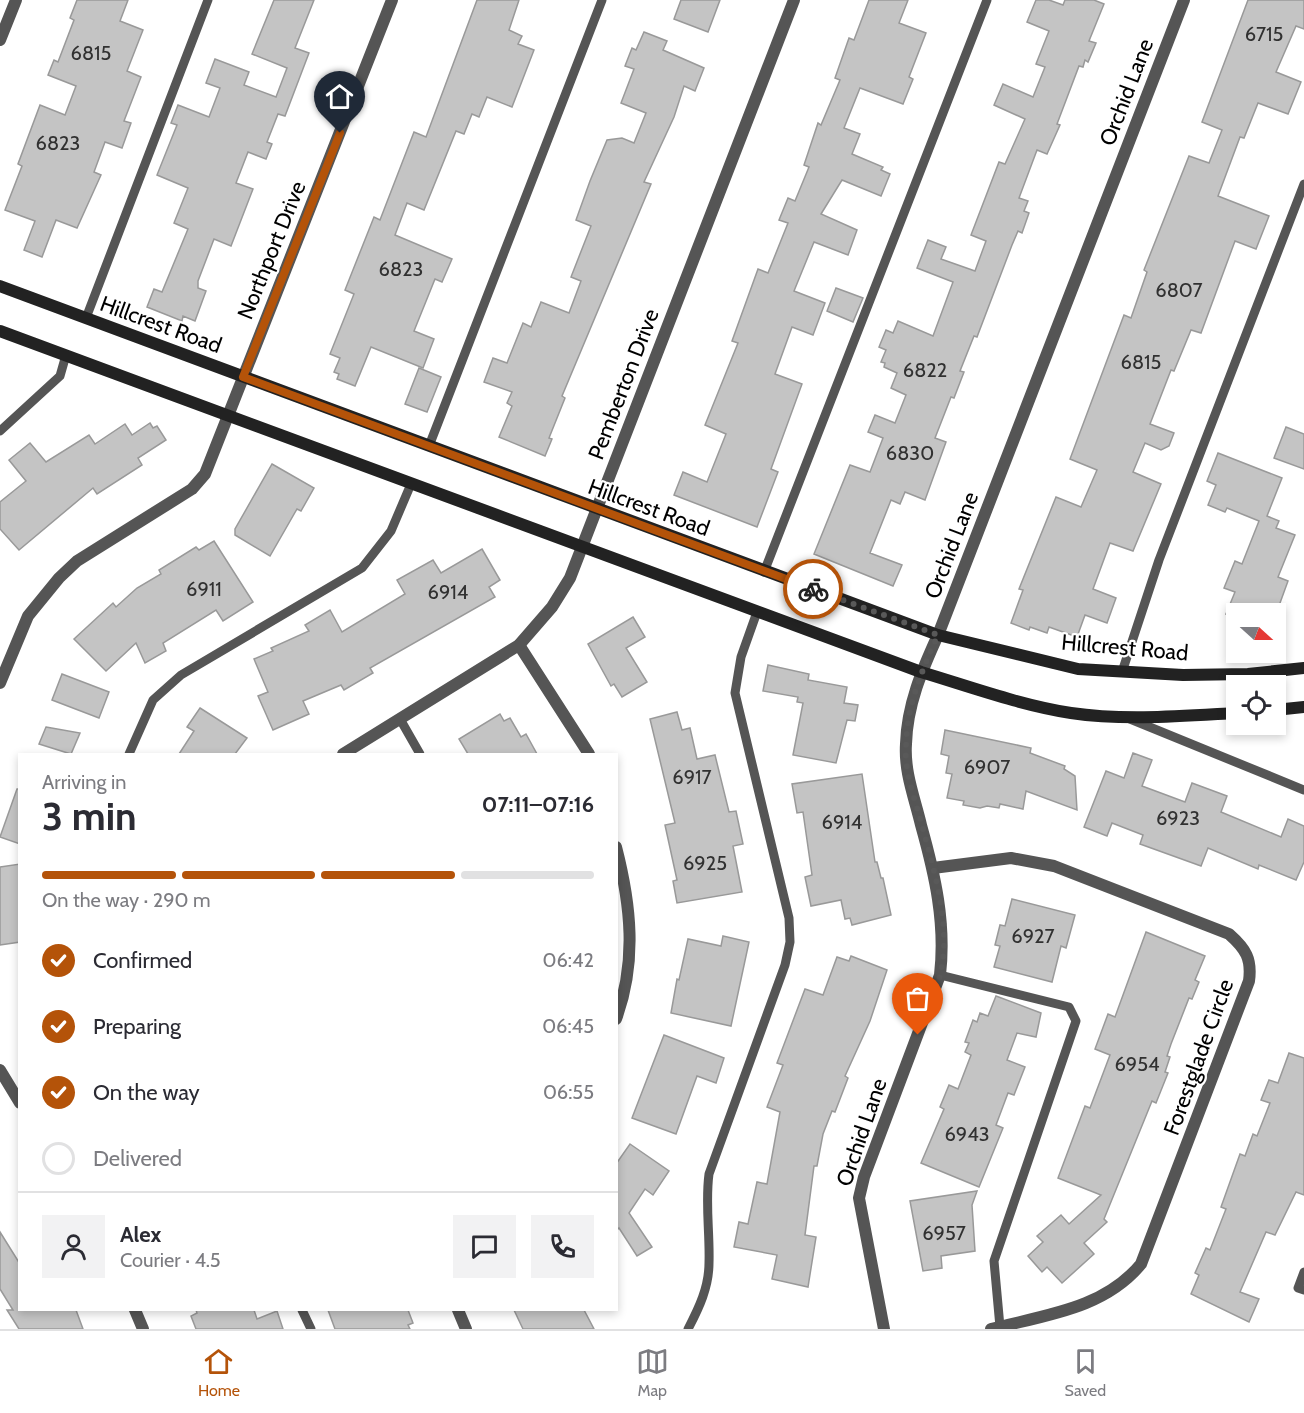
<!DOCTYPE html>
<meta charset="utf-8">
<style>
:root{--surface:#fff;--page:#f2f2f3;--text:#2b2b33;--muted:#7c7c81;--line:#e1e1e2;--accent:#b45309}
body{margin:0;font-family:Cabin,sans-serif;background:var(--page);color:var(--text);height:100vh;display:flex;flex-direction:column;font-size:22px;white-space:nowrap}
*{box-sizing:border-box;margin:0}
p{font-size:20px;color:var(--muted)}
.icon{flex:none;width:33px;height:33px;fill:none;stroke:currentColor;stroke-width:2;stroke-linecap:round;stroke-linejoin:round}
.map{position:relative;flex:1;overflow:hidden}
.sheet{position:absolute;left:18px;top:753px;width:600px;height:558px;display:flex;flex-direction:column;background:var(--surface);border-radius:0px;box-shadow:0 3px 9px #0003}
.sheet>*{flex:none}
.needle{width:39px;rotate:111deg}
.buttons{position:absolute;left:1226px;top:603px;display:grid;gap:12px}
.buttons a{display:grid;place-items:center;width:60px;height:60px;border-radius:0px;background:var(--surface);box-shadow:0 3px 9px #0003;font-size:30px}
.pin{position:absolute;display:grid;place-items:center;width:51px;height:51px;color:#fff;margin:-62px -26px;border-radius:50% 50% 50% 0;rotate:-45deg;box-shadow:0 0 6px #0007}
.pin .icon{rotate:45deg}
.courier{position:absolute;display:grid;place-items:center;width:60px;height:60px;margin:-30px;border:4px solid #b45309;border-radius:50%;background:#fff;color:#222;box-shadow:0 2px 8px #0007}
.headline em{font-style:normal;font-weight:700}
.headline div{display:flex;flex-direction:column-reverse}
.headline{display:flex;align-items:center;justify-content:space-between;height:102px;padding:0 24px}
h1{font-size:39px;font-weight:700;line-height:45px}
.bar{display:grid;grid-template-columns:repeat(4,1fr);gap:9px 6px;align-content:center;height:72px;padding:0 24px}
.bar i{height:8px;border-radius:4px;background:var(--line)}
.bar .active{background:var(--accent)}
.bar p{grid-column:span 4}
.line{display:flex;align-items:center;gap:15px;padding:0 24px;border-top:2px solid var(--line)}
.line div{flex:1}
.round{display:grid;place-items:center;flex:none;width:63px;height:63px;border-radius:0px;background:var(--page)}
ol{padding:0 24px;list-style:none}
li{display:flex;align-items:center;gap:18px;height:66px}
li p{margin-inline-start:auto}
li .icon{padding:6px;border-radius:50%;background:var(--accent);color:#fff;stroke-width:4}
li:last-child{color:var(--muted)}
li i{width:33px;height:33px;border:3px solid var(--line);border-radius:50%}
.dock{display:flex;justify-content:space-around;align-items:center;height:84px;border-top:2px solid var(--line);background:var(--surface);font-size:16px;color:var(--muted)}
.dock a{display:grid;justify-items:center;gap:3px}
.dock .active{color:var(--accent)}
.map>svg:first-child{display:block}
</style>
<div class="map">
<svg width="1304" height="1329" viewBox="0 0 1304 1329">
<rect width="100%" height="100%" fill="#fff"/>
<g fill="#c4c4c4" stroke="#999" stroke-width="1.5">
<path d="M 77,0 L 128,0 L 120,21 L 143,30 L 127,71 L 141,77 L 124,121 L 131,123 L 122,148 L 105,142 L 94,172 L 101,175 L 77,228 L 56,220 L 42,257 L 24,250 L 35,221 L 5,210 L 22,166 L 18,164 L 40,105 L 65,115 L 76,86 L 48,75 L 54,60 L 58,62 L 74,20 L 70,18 Z"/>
<path d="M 274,0 L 314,0 L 295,48 L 309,53 L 285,116 L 278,114 L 267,142 L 272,144 L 266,159 L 248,152 L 236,183 L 253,189 L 231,246 L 214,239 L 198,281 L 198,288 L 206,291 L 195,321 L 183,316 L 182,321 L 147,307 L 154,289 L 162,292 L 188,229 L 174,223 L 188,188 L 157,175 L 177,125 L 171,123 L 178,105 L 209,117 L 220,88 L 206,83 L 215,59 L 249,72 L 244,85 L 276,97 L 287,68 L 252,54 Z"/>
<path d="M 477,0 L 519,0 L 509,30 L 522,36 L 518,44 L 534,50 L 512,107 L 487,97 L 479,117 L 472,114 L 464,134 L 456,131 L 424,210 L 407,203 L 395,235 L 452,259 L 442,282 L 435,279 L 414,331 L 434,339 L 423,368 L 371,347 L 355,386 L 337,379 L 339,374 L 334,372 L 340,358 L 330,354 L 354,294 L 345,290 L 374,217 L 380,220 L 414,132 L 426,137 Z"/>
<path d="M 681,0 L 720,0 L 708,32 L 674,19 Z"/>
<path d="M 869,0 L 908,0 L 899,23 L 926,33 L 909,77 L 913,79 L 903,104 L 860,88 L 844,128 L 860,134 L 852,154 L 883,167 L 881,170 L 890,174 L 881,196 L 842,180 L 821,214 L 857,230 L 848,255 L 814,242 L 794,291 L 825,303 L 813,335 L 792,327 L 775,374 L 802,384 L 771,469 L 778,472 L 757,527 L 674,495 L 683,472 L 707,482 L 726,434 L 705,425 L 738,343 L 732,341 L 758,269 L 768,273 L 788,223 L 779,220 L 788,198 L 795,201 L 809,167 L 804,165 L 818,123 L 821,125 L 840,80 L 835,78 L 849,38 L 854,40 Z"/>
<path d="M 1036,0 L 1049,0 L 1063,5 L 1065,0 L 1094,0 L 1104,4 L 1089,41 L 1096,43 L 1088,62 L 1085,60 L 1083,67 L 1079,66 L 1057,124 L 1060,125 L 1047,154 L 1037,150 L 1019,198 L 1028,201 L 1024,211 L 1029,213 L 1022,233 L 1018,231 L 1012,245 L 977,337 L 974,336 L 960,371 L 964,372 L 954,398 L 951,397 L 935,438 L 946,442 L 925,500 L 905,492 L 900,504 L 891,500 L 870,553 L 902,565 L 893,586 L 814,554 L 850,465 L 870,472 L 883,438 L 868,432 L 875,415 L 895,423 L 906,395 L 891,388 L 897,373 L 884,367 L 885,363 L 881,362 L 886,350 L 879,347 L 886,330 L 893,333 L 898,321 L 933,336 L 953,282 L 917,268 L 928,240 L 946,247 L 941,259 L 975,271 L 986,241 L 971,235 L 999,162 L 1005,164 L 1025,119 L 994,105 L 1003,84 L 1033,97 L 1045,67 L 1036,64 L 1049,31 L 1027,22 Z"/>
<path d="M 1248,0 L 1304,0 L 1304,29 L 1296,26 L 1276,72 L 1301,82 L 1288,114 L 1258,103 L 1244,138 L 1240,137 L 1218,196 L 1269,216 L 1256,249 L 1235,241 L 1201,333 L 1191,330 L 1174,371 L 1171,370 L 1150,424 L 1174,433 L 1169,446 L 1161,450 L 1145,443 L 1133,472 L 1161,484 L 1133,551 L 1110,543 L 1093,589 L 1116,598 L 1107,623 L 1085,615 L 1077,637 L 1049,627 L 1047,633 L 1030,627 L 1029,630 L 1011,623 L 1023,590 L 1019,589 L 1056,497 L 1081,507 L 1097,470 L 1070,459 L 1124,315 L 1131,318 L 1147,272 L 1144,270 L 1189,156 L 1209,163 L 1222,130 L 1202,122 Z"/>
<path d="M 644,32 L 667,41 L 663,50 L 704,68 L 695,91 L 684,86 L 674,117 L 644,182 L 651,184 L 562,396 L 565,398 L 549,438 L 552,439 L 545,456 L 499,437 L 512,406 L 507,403 L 512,392 L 484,382 L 493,358 L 507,363 L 523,323 L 531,327 L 541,302 L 569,313 L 581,281 L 571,277 L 591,226 L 576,220 L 590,181 L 607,140 L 622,138 L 634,143 L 646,113 L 621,103 L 634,69 L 625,66 L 632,48 L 636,50 Z"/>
<path d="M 836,288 L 863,298 L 853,322 L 827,311 Z"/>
<path d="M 419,368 L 441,377 L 427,412 L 405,404 Z"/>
<path d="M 150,423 L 153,428 L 157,426 L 166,440 L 138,458 L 142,465 L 97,494 L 93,488 L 19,550 L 0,529 L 0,502 L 26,481 L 9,460 L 30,443 L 46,462 L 89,435 L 95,444 L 125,424 L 132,435 Z"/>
<path d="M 1286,427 L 1304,434 L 1304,469 L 1274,458 Z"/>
<path d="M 1218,453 L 1282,478 L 1267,516 L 1279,521 L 1276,528 L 1295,535 L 1278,577 L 1288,581 L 1276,614 L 1226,614 L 1235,592 L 1224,588 L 1235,561 L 1242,564 L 1259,521 L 1227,508 L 1225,512 L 1208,505 L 1216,485 L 1207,481 Z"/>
<path d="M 272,464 L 314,488 L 301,511 L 297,509 L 270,556 L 235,535 L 235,529 Z"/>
<path d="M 214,541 L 253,602 L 223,621 L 216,610 L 163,643 L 166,651 L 145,663 L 136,643 L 106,671 L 74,639 L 113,603 L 116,607 L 137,588 L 161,574 L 159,570 L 196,547 L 199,550 Z"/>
<path d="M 482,549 L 500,580 L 489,587 L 495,597 L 370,668 L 373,673 L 344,690 L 341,685 L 303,701 L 309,714 L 273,730 L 258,696 L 268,692 L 254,659 L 273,651 L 271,648 L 309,631 L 305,625 L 330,610 L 342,632 L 405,594 L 397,580 L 433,560 L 441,573 Z"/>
<path d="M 633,617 L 645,637 L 626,648 L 647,682 L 622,697 L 614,684 L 611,686 L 588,644 Z"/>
<path d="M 768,665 L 809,674 L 808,680 L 847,687 L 844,703 L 858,705 L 855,721 L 847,720 L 836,763 L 793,755 L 803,703 L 797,702 L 798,697 L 763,691 Z"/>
<path d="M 62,674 L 109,692 L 99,718 L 52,700 Z"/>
<path d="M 200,708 L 247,738 L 235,754 L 179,754 L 194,731 L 187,727 Z"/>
<path d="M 677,712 L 682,730 L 690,728 L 697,759 L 715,755 L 729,812 L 736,811 L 743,844 L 733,846 L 742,892 L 677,903 L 673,881 L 677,880 L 665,825 L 675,823 L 650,719 Z"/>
<path d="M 500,714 L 504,721 L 510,718 L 521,737 L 526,734 L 537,754 L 468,754 L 459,739 Z"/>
<path d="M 46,727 L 80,733 L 71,754 L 39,744 Z"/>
<path d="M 945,730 L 1031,748 L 1030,753 L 1065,766 L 1064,769 L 1075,776 L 1077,810 L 1026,791 L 1023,809 L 1000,804 L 999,808 L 987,806 L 980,808 L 963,805 L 964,801 L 947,798 L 952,774 L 946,773 L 949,756 L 941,754 Z"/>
<path d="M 1133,753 L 1152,760 L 1142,786 L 1185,802 L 1192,783 L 1227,796 L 1221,812 L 1281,837 L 1288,819 L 1304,826 L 1304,862 L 1296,880 L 1259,865 L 1258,869 L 1208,848 L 1201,866 L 1140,844 L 1143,835 L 1112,823 L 1107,836 L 1084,827 L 1106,771 L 1124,778 Z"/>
<path d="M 862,774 L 875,862 L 877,862 L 881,878 L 883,878 L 891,915 L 852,925 L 850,918 L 845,919 L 841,900 L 811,906 L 805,877 L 812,875 L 803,812 L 797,813 L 792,784 Z"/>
<path d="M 17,789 L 20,789 L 20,844 L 0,837 Z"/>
<path d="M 20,864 L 20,942 L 0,945 L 0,867 Z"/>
<path d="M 1012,899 L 1075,915 L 1066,948 L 1061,946 L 1052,982 L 994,967 L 1000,946 L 995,945 L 1000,925 L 1005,926 Z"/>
<path d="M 1146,932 L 1205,956 L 1195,980 L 1199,982 L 1192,999 L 1189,998 L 1171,1044 L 1167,1056 L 1170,1057 L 1165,1072 L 1168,1073 L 1156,1103 L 1152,1101 L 1104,1219 L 1107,1222 L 1084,1243 L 1094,1254 L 1062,1283 L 1047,1267 L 1042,1272 L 1028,1256 L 1043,1242 L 1037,1236 L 1061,1215 L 1069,1224 L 1101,1195 L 1058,1178 L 1085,1106 L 1090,1108 L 1110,1055 L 1095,1049 L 1108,1014 L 1115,1017 Z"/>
<path d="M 723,936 L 749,942 L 731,1026 L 671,1013 L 677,979 L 679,980 L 688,939 L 721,946 Z"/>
<path d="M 851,956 L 887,970 L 870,1021 L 845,1076 L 848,1078 L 835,1112 L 832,1111 L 823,1134 L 817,1166 L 814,1166 L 805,1235 L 816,1237 L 808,1287 L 772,1279 L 777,1255 L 734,1247 L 739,1222 L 748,1224 L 757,1182 L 767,1184 L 780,1112 L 767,1107 L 783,1065 L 777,1063 L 805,989 L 823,995 L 837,957 L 849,961 Z"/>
<path d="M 996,996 L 1041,1013 L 1036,1037 L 1017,1033 L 1007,1060 L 1025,1067 L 1014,1095 L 1008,1093 L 996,1125 L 1003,1128 L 979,1187 L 921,1163 L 944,1109 L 940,1107 L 949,1085 L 958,1089 L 971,1055 L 965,1052 L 969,1043 L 965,1042 L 973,1020 L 977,1022 L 980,1013 L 988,1016 Z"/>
<path d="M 664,1035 L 724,1058 L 716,1083 L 697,1076 L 676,1134 L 632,1118 Z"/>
<path d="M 1289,1053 L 1304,1058 L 1304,1195 L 1296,1192 L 1275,1235 L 1266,1232 L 1240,1292 L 1259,1299 L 1249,1322 L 1191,1294 L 1199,1275 L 1195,1273 L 1206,1248 L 1210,1250 L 1226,1209 L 1221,1207 L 1240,1154 L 1245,1156 L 1253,1134 L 1257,1136 L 1270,1103 L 1261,1100 L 1269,1080 L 1278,1083 Z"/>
<path d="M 630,1144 L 669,1171 L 653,1195 L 645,1189 L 629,1213 L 652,1247 L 637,1256 L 619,1228 L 616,1231 L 616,1164 Z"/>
<path d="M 977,1191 L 972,1205 L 975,1251 L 941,1256 L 942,1268 L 923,1271 L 910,1201 Z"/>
<path d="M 0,1232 L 20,1264 L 20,1310 L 76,1310 L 83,1329 L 19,1329 L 7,1310 L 13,1310 L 0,1289 Z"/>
<path d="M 196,1310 L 254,1310 L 257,1319 L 277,1311 L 283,1329 L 196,1329 L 191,1316 L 197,1313 Z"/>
<path d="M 328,1310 L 408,1310 L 413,1323 L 408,1325 L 410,1329 L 335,1329 Z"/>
<path d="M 514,1310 L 584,1310 L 594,1329 L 523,1329 Z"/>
</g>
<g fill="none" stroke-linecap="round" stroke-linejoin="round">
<g stroke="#555" stroke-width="9">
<path d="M 86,318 L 208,0"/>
<path d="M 0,431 L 60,376 L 66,355"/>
<path d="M 429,446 L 602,0"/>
<path d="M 764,572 L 987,0"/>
<path d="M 1122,672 L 1159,560 L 1304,184"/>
<path d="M 400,719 L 420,754"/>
<path d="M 1130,719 L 1304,790"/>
<path d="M 129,754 L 153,700 L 181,675 L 362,568 L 391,531 L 411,484"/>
<path d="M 940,975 L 1069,1007 L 1076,1021 L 994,1261 L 1000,1327"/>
<path d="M 1304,1272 L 1298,1288 L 1304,1290"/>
<path d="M 302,1310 L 311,1329"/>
<path d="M 688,1329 C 699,1308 709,1287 709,1263 C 710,1233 705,1203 709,1174 L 785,965 L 790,942 L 789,918 L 735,693 L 741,657 L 757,612"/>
</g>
<g stroke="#555" stroke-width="12">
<path d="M 0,40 L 16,0"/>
<path d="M 519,645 L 589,754"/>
<path d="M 0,683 L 28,616 L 59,578 L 77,561 L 192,489 L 205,474 L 392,0"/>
<path d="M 343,754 L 519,645 L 552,607 L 570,578 L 794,0"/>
<path d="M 616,847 C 631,905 637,962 616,1019"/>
<path d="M 933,868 L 1011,858 L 1054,866 L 1229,934 C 1246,949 1252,959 1249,981 L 1141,1264 C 1104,1309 1045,1315 991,1329"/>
<path d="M 0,1070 L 20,1103"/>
<path d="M 135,1310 L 143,1329"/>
<path d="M 458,1310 L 466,1329"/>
<path d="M 884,1329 L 859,1198 L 864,1177 L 940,975 C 946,923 935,875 921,825 C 915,799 904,772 906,744 C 907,705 922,670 938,635 L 1184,0"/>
</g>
<g stroke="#222" stroke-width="12">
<path d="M 0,286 L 938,635 L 1078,669 L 1183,675 L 1248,674 L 1304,668"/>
<path d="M 0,331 L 921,672 C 971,687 1020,705 1071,713 C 1124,721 1183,716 1236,713"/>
<path d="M 1275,710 L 1304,707"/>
</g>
</g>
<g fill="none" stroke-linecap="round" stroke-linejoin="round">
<path stroke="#595959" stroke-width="6" stroke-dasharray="0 10.8" d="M 813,589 L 938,635 C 922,670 907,705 906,745 C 904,772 915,799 922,825 C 934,871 952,927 940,975 C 936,995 925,1015 918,1035"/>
<path stroke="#b45309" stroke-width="8" d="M 340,133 L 243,377 L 813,589"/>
</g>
<g text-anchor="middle" stroke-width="4.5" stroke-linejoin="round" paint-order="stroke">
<g font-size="20" fill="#313131">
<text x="1264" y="41">6715</text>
<text x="91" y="60">6815</text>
<text x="58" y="150">6823</text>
<text x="401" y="276">6823</text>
<text x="1179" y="297">6807</text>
<text x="1141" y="369">6815</text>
<text x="925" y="377">6822</text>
<text x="910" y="460">6830</text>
<text x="204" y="596">6911</text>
<text x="448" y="599">6914</text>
<text x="987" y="774">6907</text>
<text x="692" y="784">6917</text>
<text x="1178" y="825">6923</text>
<text x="842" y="829">6914</text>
<text x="705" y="870">6925</text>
<text x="1033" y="943">6927</text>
<text x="1137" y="1071">6954</text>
<text x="967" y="1141">6943</text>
<text x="944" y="1240">6957</text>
</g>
<g font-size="22" fill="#000" stroke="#fff">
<text transform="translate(1126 92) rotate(-69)" y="8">Orchid Lane</text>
<text transform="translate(271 250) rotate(-68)" y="8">Northport Drive</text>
<text transform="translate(161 324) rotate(20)" y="8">Hillcrest Road</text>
<text transform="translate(623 384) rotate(-69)" y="8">Pemberton Drive</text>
<text transform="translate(649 507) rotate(20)" y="8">Hillcrest Road</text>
<text transform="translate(951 545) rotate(-69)" y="8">Orchid Lane</text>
<text transform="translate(1125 647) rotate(5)" y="8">Hillcrest Road</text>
<text transform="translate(1198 1057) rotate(-70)" y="8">Forestglade Circle</text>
<text transform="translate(861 1132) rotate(-71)" y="8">Orchid Lane</text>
</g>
</g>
</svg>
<div class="buttons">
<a><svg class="needle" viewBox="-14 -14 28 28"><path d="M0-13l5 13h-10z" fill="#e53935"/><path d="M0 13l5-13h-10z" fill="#7c7c81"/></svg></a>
<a><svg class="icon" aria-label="locate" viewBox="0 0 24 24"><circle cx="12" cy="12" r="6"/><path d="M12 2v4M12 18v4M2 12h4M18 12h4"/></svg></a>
</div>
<div class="pin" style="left:918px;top:1035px;background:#ea580c"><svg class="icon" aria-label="bag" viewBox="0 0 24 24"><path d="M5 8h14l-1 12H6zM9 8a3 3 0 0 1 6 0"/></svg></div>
<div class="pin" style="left:340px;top:133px;background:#1f2937"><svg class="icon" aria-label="home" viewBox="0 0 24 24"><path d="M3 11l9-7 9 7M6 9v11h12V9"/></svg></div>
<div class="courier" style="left:813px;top:589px"><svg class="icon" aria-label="bike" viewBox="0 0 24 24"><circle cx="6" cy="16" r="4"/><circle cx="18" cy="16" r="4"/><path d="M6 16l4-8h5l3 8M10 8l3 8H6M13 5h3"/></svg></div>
<section class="sheet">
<div class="headline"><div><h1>3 min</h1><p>Arriving in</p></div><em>07:11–07:16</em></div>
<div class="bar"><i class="active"></i><i class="active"></i><i class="active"></i><i></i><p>On the way · 290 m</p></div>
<ol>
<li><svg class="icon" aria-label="check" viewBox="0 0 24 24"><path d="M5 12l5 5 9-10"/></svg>Confirmed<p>06:42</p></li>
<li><svg class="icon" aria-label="check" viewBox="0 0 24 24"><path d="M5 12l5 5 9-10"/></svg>Preparing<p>06:45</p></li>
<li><svg class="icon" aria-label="check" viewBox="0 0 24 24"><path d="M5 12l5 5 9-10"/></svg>On the way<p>06:55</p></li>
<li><i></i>Delivered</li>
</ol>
<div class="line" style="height:108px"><a class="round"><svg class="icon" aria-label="person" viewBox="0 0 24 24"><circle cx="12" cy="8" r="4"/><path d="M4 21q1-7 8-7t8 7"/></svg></a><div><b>Alex</b><p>Courier · 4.5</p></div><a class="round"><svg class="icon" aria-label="chat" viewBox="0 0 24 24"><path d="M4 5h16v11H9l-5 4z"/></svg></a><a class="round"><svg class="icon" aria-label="phone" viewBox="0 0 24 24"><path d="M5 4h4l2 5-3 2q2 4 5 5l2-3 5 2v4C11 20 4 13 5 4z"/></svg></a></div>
</section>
</div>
<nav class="dock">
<a class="active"><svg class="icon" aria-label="home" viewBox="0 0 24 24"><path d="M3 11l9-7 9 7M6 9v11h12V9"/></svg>Home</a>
<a><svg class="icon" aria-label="map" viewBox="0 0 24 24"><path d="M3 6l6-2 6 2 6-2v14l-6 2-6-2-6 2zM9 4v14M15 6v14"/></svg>Map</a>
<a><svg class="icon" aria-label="saved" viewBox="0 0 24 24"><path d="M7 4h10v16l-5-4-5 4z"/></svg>Saved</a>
</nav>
